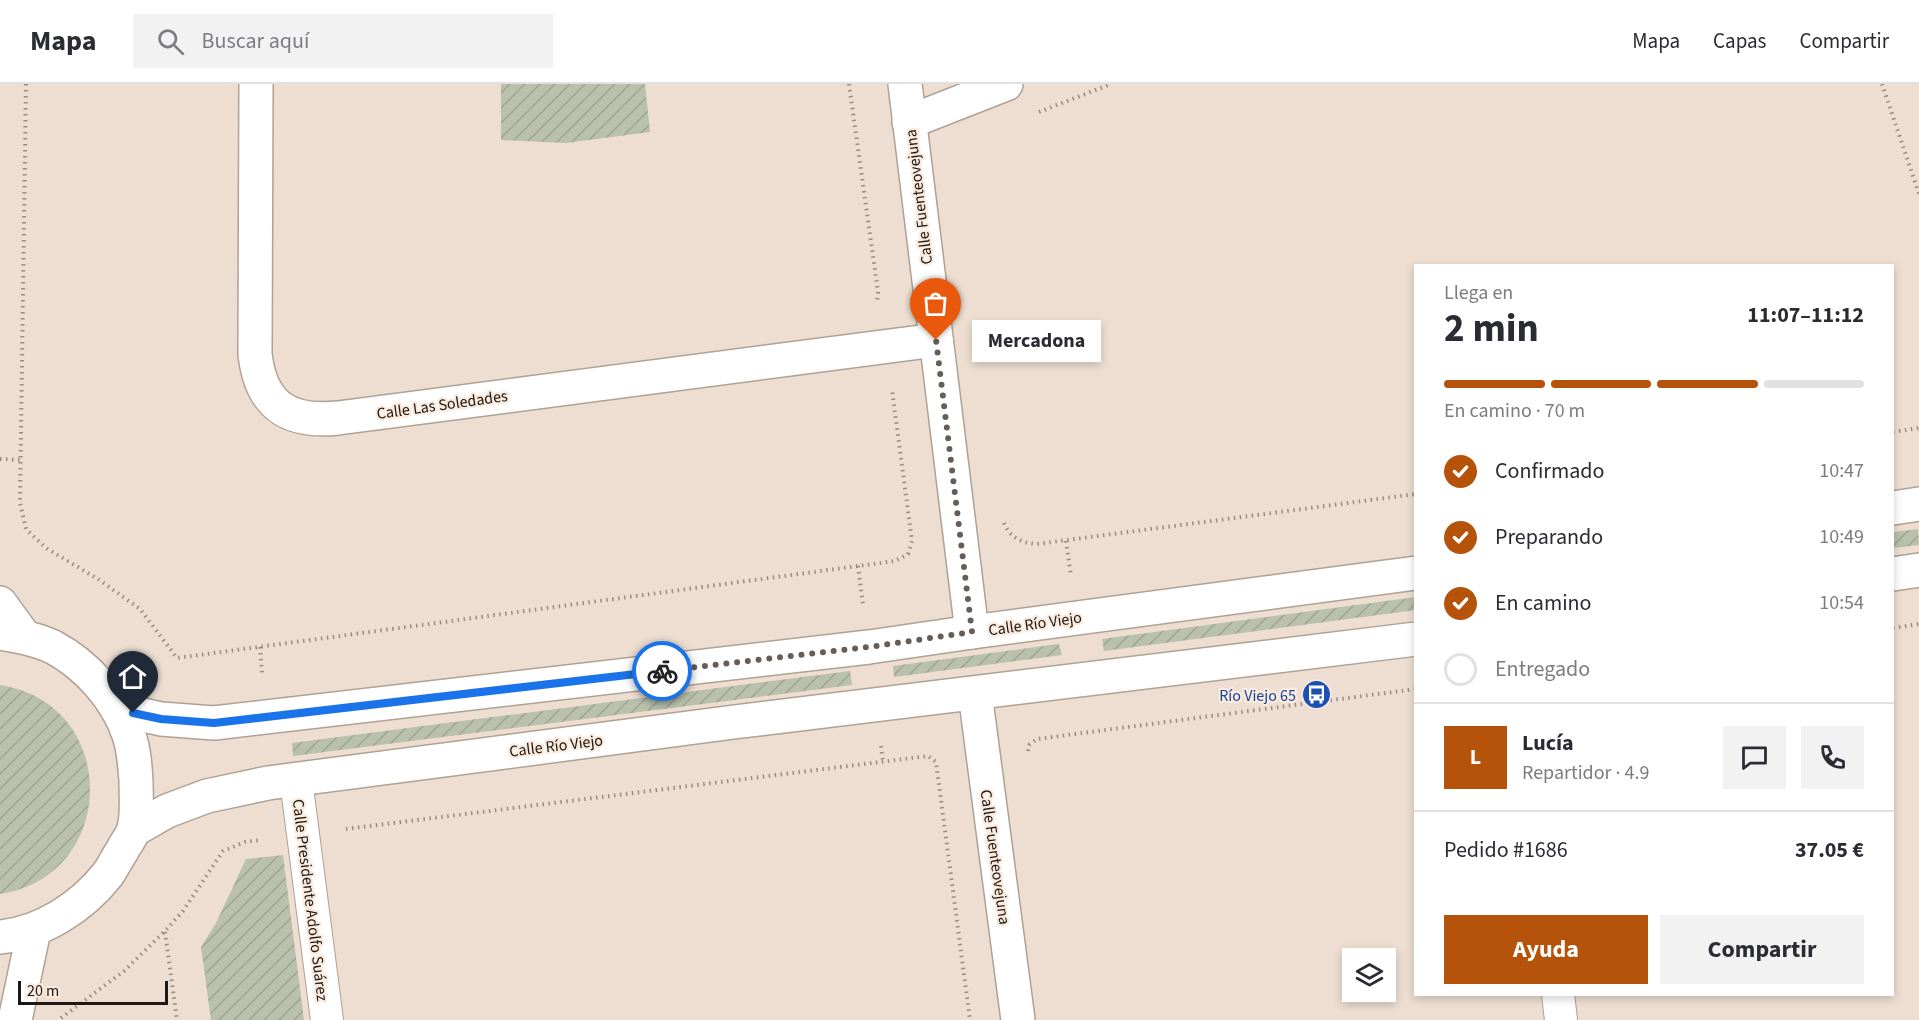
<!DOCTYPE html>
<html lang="es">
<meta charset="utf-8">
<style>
:root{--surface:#fff;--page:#f2f2f3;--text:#2b2b33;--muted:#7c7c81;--line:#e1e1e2;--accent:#b45309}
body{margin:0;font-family:"Source Sans 3",sans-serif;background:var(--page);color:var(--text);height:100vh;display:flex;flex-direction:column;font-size:22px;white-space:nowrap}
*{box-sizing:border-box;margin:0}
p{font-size:20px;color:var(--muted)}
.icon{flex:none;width:33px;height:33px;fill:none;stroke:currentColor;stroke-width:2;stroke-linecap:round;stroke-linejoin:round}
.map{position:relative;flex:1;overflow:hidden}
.drawer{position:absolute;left:1414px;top:180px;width:480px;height:732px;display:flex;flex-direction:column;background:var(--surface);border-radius:0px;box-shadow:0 3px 9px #0003}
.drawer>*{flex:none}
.buttons{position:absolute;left:1342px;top:864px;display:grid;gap:12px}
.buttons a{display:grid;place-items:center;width:54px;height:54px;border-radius:0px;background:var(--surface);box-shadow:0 3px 9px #0003;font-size:30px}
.scale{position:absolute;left:18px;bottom:15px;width:150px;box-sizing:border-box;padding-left:6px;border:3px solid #1e1814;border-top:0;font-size:16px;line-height:21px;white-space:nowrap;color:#1e1814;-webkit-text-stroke:4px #faebde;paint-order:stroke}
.pin{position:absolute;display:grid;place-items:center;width:51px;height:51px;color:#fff;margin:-62px -26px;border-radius:50% 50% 50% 0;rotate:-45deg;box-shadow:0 0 6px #0007}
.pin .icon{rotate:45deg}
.courier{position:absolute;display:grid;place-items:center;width:60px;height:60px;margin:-30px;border:4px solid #1a73e8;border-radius:50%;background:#fff;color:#222;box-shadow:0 2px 8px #0007}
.bubble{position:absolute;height:42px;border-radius:0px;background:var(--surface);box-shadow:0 3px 9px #0003;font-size:20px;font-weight:700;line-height:42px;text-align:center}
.headline em{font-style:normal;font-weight:700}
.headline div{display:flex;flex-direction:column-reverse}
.headline{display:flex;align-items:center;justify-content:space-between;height:102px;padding:0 30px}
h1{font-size:39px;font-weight:700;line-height:45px}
.bar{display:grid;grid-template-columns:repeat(4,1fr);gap:9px 6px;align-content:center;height:72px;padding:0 30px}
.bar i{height:8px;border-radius:4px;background:var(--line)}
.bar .active{background:var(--accent)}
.bar p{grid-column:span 4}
.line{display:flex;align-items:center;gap:15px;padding:0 30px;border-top:2px solid var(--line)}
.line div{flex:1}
.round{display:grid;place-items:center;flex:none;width:63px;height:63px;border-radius:0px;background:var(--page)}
ol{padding:0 30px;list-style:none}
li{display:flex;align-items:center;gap:18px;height:66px}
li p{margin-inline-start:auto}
li .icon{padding:6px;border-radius:50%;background:var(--accent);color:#fff;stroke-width:4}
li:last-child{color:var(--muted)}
li i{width:33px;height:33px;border:3px solid var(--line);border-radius:50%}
.cta{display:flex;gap:12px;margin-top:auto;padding:12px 30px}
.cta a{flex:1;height:69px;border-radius:0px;background:var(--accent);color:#fff;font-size:24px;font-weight:700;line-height:69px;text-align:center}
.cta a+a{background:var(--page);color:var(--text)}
header{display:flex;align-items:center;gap:36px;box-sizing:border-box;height:84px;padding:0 30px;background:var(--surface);border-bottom:2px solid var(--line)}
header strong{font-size:28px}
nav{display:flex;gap:33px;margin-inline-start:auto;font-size:21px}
.search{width:420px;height:54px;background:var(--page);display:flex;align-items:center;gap:15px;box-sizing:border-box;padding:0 21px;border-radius:0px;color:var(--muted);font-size:22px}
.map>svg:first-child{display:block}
</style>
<header>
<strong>Mapa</strong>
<div class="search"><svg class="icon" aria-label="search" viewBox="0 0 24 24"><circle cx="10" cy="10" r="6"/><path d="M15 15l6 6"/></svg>Buscar aquí</div>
<nav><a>Mapa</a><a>Capas</a><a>Compartir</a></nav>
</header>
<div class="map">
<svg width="1919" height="936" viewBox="0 0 1919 936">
<defs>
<pattern id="garden-furrows" width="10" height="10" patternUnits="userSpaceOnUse" patternTransform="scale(1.5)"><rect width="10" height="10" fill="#b9c0ac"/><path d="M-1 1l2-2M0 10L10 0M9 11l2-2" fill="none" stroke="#9fa493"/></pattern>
</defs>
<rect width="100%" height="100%" fill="#edded1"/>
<g fill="url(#garden-furrows)">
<path d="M 501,0 L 645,0 L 650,48 L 566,59 L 501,56 Z"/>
<path d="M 1918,445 L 1919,461 L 1893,464 L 1893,448 Z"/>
<path d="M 1416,513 L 1416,526 L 1104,567 L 1102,555 Z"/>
<path d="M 1059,560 L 1062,571 L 894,593 L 893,582 Z"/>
<path d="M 850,587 L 852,601 L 293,672 L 292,659 Z"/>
<path d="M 0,601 C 120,619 120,791 0,810 Z"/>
<path d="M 283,771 L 304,936 L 211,936 L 201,863 L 216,839 L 246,775 Z"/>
</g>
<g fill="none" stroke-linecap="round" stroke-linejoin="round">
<defs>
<g id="pedestrian">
<path d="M 296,696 L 327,936"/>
<path d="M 1558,910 L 1561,936"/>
</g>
<g id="minor">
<path d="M 256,0 L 255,270 C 261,322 288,339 338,334 L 936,256"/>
<path d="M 905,0 L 972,548"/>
<path d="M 909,38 L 1006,0"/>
<path d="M 0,519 L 24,552"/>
<path d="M 975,609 L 1018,936"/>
</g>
<g id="secondary">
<path d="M 1893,424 L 1919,420"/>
<path d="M 1893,490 L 1919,486"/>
<path d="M 0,549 C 18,552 36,555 53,563 C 87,581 117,615 129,651 C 134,666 135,681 136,697 C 136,710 138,735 133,747 C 131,754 125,760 122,767 C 117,774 113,783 108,790 C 82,823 42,849 0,853"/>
<path d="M 117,625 L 161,635 L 214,639 L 869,563 L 972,548 L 1416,489"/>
<path d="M 134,746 L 167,727 L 207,712 L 268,699 L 734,638 L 1416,555"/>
<path d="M 15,936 L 34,846"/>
</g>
</defs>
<use href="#pedestrian" stroke="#afa194" stroke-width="34"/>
<use href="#minor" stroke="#afa194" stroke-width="36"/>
<use href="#secondary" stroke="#afa194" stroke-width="36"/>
<g stroke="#978c83" stroke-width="4" stroke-dasharray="1.5 4.5" stroke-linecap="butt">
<path d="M 26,0 L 20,419 L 26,445 L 46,464 L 98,495 L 140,525 L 177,574 L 895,477 L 908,470 L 912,457 L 892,306"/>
<path d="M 849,0 L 878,208 L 877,219"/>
<path d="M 1882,0 L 1919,110"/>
<path d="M 1039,28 L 1111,0"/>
<path d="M 1893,348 L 1919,344"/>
<path d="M 0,375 L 21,376"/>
<path d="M 1004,439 C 1010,454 1022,459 1037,460 L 1416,410"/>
<path d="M 1066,457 L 1071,492"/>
<path d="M 858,482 L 863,521"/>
<path d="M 1893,544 L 1919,540"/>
<path d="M 260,563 L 262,589"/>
<path d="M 881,662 L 883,677"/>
<path d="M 1028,667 L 1029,661 L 1037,655 L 1416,605"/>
<path d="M 346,745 L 928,672 L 936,678 L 970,936"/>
<path d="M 165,848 L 177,936"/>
<path d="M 61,934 L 124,887 L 165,847 L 183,827 L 223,767 L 245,758 L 261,756"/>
</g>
<use href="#pedestrian" stroke="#fff" stroke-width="32"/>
<use href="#minor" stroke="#fff" stroke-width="33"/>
<use href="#secondary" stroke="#fff" stroke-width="33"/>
</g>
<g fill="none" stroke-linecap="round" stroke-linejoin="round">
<path stroke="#665d56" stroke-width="6" stroke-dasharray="0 10.8" d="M 662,587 L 869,563 L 972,548 L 936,256"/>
<path stroke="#1a73e8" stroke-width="8" d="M 133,629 L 161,635 L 214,639 L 662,587"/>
</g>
<defs>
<symbol id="bus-disc" viewBox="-11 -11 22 22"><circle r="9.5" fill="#1a4fb4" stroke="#faebde"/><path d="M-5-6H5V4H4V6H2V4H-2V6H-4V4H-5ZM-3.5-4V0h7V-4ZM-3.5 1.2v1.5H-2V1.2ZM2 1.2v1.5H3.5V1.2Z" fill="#fff"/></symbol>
</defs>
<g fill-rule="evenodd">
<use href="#bus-disc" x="1300" y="594" width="33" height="33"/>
</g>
<g text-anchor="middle" stroke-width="4.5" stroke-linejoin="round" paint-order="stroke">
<g font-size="16" fill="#1e1814" stroke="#faebde">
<text transform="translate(918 113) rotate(-97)" y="6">Calle Fuenteovejuna</text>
<text transform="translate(442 320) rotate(-8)" y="6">Calle Las Soledades</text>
<text transform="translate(1035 539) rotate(-8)" y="6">Calle Río Viejo</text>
<text transform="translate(556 661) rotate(-7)" y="6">Calle Río Viejo</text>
<text transform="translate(996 773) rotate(82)" y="6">Calle Fuenteovejuna</text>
<text transform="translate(311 816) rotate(83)" y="6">Calle Presidente Adolfo Suárez</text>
</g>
<g font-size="16" fill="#164399" stroke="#faebde" text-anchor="end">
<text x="1296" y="617">Río Viejo 65</text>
</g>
</g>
</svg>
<div class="buttons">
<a><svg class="icon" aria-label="layers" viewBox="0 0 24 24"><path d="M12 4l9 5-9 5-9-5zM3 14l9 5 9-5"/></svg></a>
</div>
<div class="scale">20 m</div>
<div class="pin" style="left:936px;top:256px;background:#ea580c"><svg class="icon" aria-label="bag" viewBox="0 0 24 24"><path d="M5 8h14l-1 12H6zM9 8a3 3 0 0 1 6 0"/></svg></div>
<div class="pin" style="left:133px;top:629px;background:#1f2937"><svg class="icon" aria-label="home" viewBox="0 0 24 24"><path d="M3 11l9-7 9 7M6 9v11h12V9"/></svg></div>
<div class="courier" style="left:662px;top:587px"><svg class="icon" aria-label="bike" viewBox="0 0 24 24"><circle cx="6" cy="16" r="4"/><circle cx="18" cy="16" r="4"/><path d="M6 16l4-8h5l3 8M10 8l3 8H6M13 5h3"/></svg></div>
<div class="bubble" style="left:972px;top:236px;width:129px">Mercadona</div>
<section class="drawer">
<div class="headline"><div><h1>2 min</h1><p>Llega en</p></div><em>11:07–11:12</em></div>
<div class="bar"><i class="active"></i><i class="active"></i><i class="active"></i><i></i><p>En camino · 70 m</p></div>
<ol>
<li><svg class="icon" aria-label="check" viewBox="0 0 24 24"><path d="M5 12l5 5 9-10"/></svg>Confirmado<p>10:47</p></li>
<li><svg class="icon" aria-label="check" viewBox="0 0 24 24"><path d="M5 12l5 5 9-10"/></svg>Preparando<p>10:49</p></li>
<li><svg class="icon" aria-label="check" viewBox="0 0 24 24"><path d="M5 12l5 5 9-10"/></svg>En camino<p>10:54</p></li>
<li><i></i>Entregado</li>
</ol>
<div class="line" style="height:108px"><b class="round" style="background:var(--accent);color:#fff">L</b><div><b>Lucía</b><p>Repartidor · 4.9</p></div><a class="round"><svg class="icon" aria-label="chat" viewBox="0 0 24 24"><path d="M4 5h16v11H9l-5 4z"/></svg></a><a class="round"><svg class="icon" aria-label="phone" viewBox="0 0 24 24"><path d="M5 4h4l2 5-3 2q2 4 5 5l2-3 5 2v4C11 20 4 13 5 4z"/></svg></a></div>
<div class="line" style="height:78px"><div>Pedido #1686</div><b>37.05 €</b></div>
<div class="cta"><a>Ayuda</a><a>Compartir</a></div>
</section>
</div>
